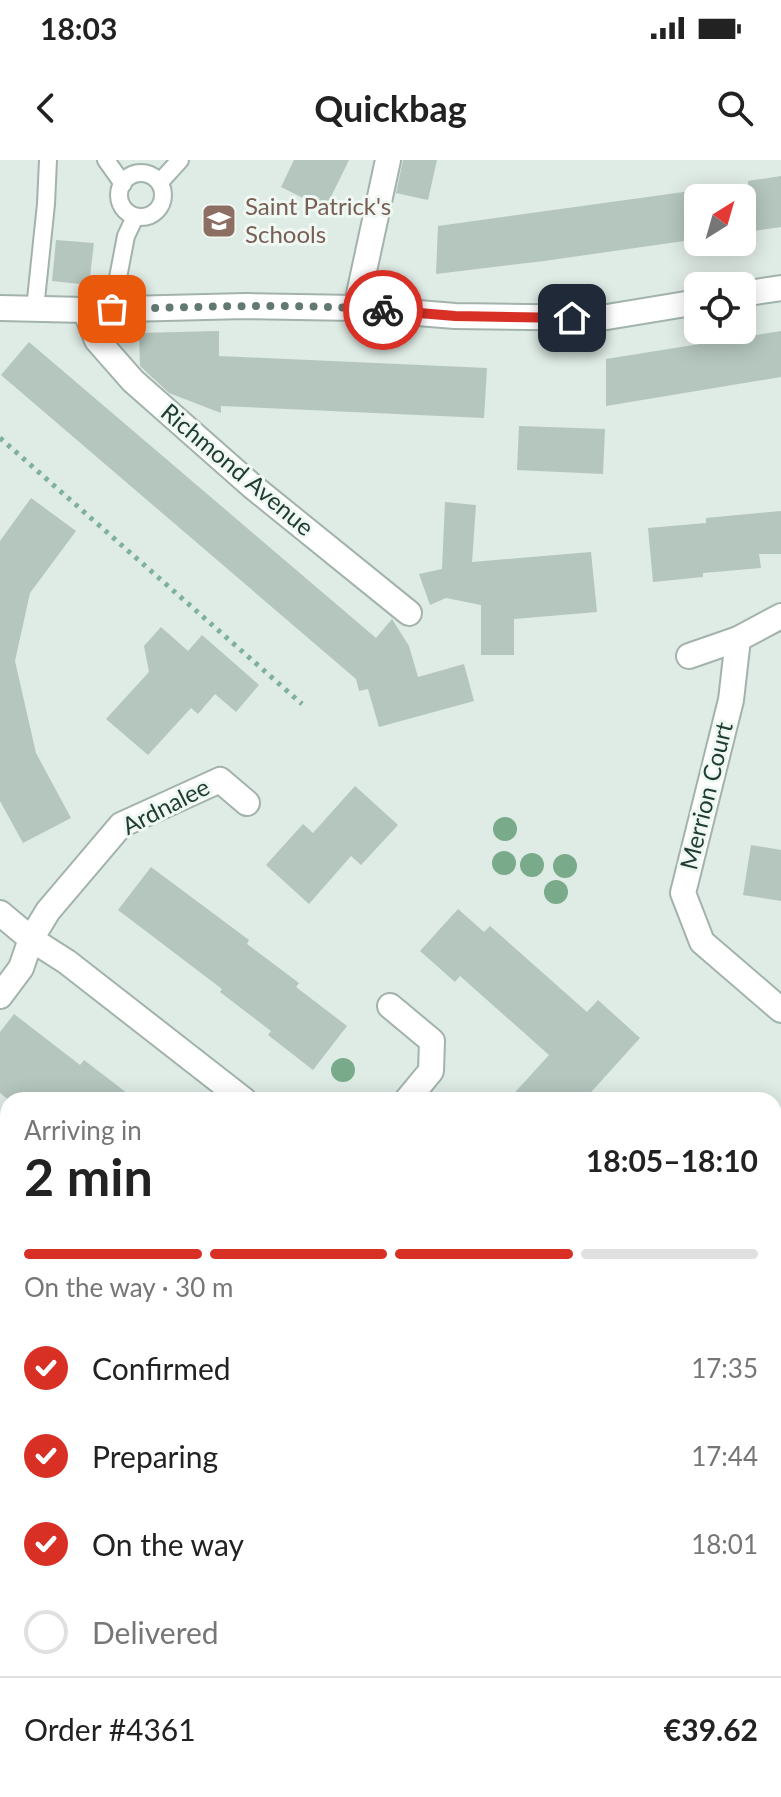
<!DOCTYPE html>
<meta charset="utf-8">
<style>
:root{--surface:#fff;--page:#f6f6f6;--text:#222;--muted:#767676;--line:#e0e0e0;--accent:#d93025}
body{margin:0;font-family:Lato,sans-serif;background:var(--page);color:var(--text);height:100vh;display:flex;flex-direction:column;font-size:30px;white-space:nowrap}
*{box-sizing:border-box;margin:0}
p{font-size:26px;color:var(--muted)}
.icon{flex:none;width:44px;height:44px;fill:none;stroke:currentColor;stroke-width:2;stroke-linecap:round;stroke-linejoin:round}
.map{position:relative;flex:1;overflow:hidden}
.drawer{position:absolute;left:0px;top:932px;width:782px;height:706px;display:flex;flex-direction:column;background:var(--surface);border-radius:24px 24px 0 0;box-shadow:0 4px 20px #0003}
.drawer>*{flex:none}
.needle{width:52px;rotate:37deg}
.fabs{position:absolute;left:684px;top:24px;display:grid;gap:16px}
.fabs a{display:grid;place-items:center;width:72px;height:72px;border-radius:12px;background:var(--surface);box-shadow:0 4px 20px #0003;font-size:40px}
.pin{position:absolute;display:grid;place-items:center;width:68px;height:68px;color:#fff;margin:-34px;border-radius:16px;box-shadow:0 4px 12px #0006}
.courier{position:absolute;display:grid;place-items:center;width:80px;height:80px;margin:-40px;border:6px solid #d93025;border-radius:50%;background:#fff;color:#222;box-shadow:0 2px 10px #0007}
.overview em{font-style:normal;font-weight:700}
.overview div{display:flex;flex-direction:column-reverse}
.overview{display:flex;align-items:center;justify-content:space-between;height:136px;padding:0 24px}
h1{font-size:52px;font-weight:700;line-height:60px}
.bar{display:grid;grid-template-columns:repeat(4,1fr);gap:12px 8px;align-content:center;height:96px;padding:0 24px}
.bar i{height:10px;border-radius:6px;background:var(--line)}
.bar .current{background:var(--accent)}
.bar p{grid-column:span 4}
.line{display:flex;align-items:center;gap:20px;padding:0 24px;border-top:2px solid var(--line)}
.line div{flex:1}
ol{padding:0 24px;list-style:none}
li{display:flex;align-items:center;gap:24px;height:88px}
li p{margin-inline-start:auto}
li .icon{padding:8px;border-radius:50%;background:var(--accent);color:#fff;stroke-width:4}
li:last-child{color:var(--muted)}
li i{width:44px;height:44px;border:4px solid var(--line);border-radius:50%}
.status{display:flex;justify-content:space-between;align-items:center;height:56px;padding:0 40px;background:var(--surface);direction:ltr}
.status svg{height:22px;fill:currentColor}
header{display:flex;justify-content:space-between;align-items:center;height:104px;padding:0 24px;background:var(--surface);font-size:36px;font-weight:700}
.map>svg:first-child{display:block}
</style>
<div class="status"><b>18:03</b><svg viewBox="0 0 49 12"><path d="M0 12V9h3v3zM5 12V6h3v6zM10 12V3h3v9zM15 12V0h3v12zM26 1h20v11H26zM47 4h2v5h-2z"/></svg></div>
<header><svg class="icon" aria-label="back" viewBox="0 0 24 24"><path d="M15 5l-7 7 7 7"/></svg>Quickbag<svg class="icon" aria-label="search" viewBox="0 0 24 24"><circle cx="10" cy="10" r="6"/><path d="M15 15l6 6"/></svg></header>
<div class="map">
<svg width="781" height="1637" viewBox="0 0 781 1637">
<rect width="100%" height="100%" fill="#dfebe5"/>
<g fill="#b6debf">
<path d="M 0,1027 L 8,1032 L 8,1232 L 0,1222 Z"/>
<path d="M 774,1525 L 781,1530 L 781,1637 L 383,1637 L 392,1630 L 774,1630 Z"/>
</g>
<g fill="#b4c6be">
<path d="M 294,0 L 349,0 L 325,49 L 281,27 Z"/>
<path d="M 403,0 L 437,0 L 428,40 L 396,33 Z"/>
<path d="M 781,16 L 781,67 L 754,71 L 748,34 L 748,21 Z"/>
<path d="M 698,30 L 698,79 L 544,101 L 436,114 L 438,66 Z"/>
<path d="M 56,80 L 94,83 L 89,125 L 52,121 Z"/>
<path d="M 219,171 L 219,196 L 487,208 L 484,258 L 221,246 L 221,253 L 169,233 L 140,206 L 139,173 Z"/>
<path d="M 781,171 L 781,217 L 606,246 L 606,199 Z"/>
<path d="M 29,182 L 376,478 L 392,459 L 409,486 L 418,517 L 464,504 L 474,541 L 379,567 L 368,529 L 359,531 L 356,519 L 1,215 Z"/>
<path d="M 519,266 L 605,269 L 603,314 L 517,310 Z"/>
<path d="M 31,338 L 76,371 L 30,433 L 15,501 L 36,593 L 71,658 L 23,683 L 0,641 L 0,381 Z"/>
<path d="M 445,342 L 476,345 L 472,402 L 591,392 L 597,452 L 514,459 L 514,495 L 481,495 L 481,445 L 446,438 L 430,445 L 419,414 L 442,409 Z"/>
<path d="M 781,351 L 781,394 L 759,394 L 761,408 L 703,413 L 703,417 L 653,422 L 648,368 L 706,363 L 706,358 Z"/>
<path d="M 161,467 L 188,491 L 202,475 L 259,525 L 236,552 L 215,534 L 198,554 L 191,548 L 148,595 L 106,559 L 149,512 L 144,486 Z"/>
<path d="M 355,626 L 398,665 L 361,705 L 351,696 L 309,744 L 266,705 L 303,664 L 313,673 Z"/>
<path d="M 751,685 L 781,690 L 781,741 L 743,735 Z"/>
<path d="M 151,707 L 249,780 L 247,784 L 299,823 L 296,827 L 347,866 L 313,910 L 268,875 L 271,871 L 220,832 L 222,829 L 118,750 Z"/>
<path d="M 458,749 L 484,772 L 490,766 L 587,852 L 598,840 L 640,878 L 584,940 L 508,940 L 549,895 L 460,816 L 455,822 L 420,791 Z"/>
<path d="M 14,854 L 80,905 L 84,900 L 136,940 L 9,940 L 0,933 L 0,872 Z"/>
</g>
<g fill="none" stroke-linecap="round" stroke-linejoin="round">
<defs>
<g id="service">
<path d="M 106,0 L 123,24"/>
<circle cx="141" cy="35" r="22"/>
<path d="M 160,22 L 180,0"/>
<path d="M 35,149 L 46,44 L 48,0"/>
<path d="M 112,149 L 126,76 L 135,57"/>
</g>
<g id="minor">
<path d="M 742,134 L 781,128"/>
<path d="M 0,148 L 85,150 L 246,146 L 356,148 L 455,156 L 601,158 L 698,142"/>
<path d="M 356,148 L 388,0"/>
<path d="M 85,150 L 97,180 L 133,221 L 252,326 L 409,453"/>
<path d="M 738,479 L 731,540 L 683,733 L 702,782 L 781,850"/>
<path d="M 689,496 L 738,479 L 781,456"/>
<path d="M 0,753 L 31,779 L 67,802 L 244,940"/>
<path d="M 0,836 L 21,808 L 31,779 L 48,751 L 121,665 L 220,620 L 247,643"/>
<path d="M 390,846 L 432,881 L 431,911 L 407,940"/>
<path d="M 774,1070 L 781,1059"/>
<path d="M 0,1264 L 8,1271"/>
<path d="M 774,1497 L 781,1503"/>
<path d="M 65,1637 L 70,1630"/>
<path d="M 338,1637 L 342,1630"/>
</g>
</defs>
<use href="#service" stroke="#a2b3ac" stroke-width="20"/>
<use href="#minor" stroke="#a2b3ac" stroke-width="28"/>
<path stroke="#7db19e" stroke-width="5" stroke-dasharray="4 6" stroke-linecap="butt" d="M 0,278 L 302,544"/>
<use href="#service" stroke="#fff" stroke-width="16"/>
<use href="#minor" stroke="#fff" stroke-width="24"/>
</g>
<g fill="#79ab8b">
<circle cx="505" cy="669" r="12"/>
<circle cx="504" cy="703" r="12"/>
<circle cx="532" cy="705" r="12"/>
<circle cx="565" cy="706" r="12"/>
<circle cx="556" cy="732" r="12"/>
<circle cx="343" cy="910" r="12"/>
</g>
<g fill="none" stroke-linecap="round" stroke-linejoin="round">
<path stroke="#627971" stroke-width="8" stroke-dasharray="0 14.4" d="M 112,149 C 202,147 293,143 383,150"/>
<path stroke="#d93025" stroke-width="10" d="M 383,150 L 455,156 L 572,158"/>
</g>
<defs>
<symbol id="school-square" viewBox="-11 -11 22 22"><rect x="-9" y="-9" width="18" height="18" rx="4" fill="#8d6e63" stroke="#eff8f3"/><path d="M0-5L7-2L0 1L-7-2ZM-4 1L0 2.5L4 1V4Q0 6-4 4Z" fill="#fff"/></symbol>
</defs>
<g fill-rule="evenodd">
<use href="#school-square" x="199" y="41" width="40" height="40"/>
</g>
<g text-anchor="middle" stroke-width="6" stroke-linejoin="round" paint-order="stroke">
<g font-size="24" fill="#785e54" stroke="#eff8f3" text-anchor="start">
<text x="245" y="55">Saint Patrick's<tspan x="245" dy="28">Schools</tspan></text>
</g>
<g font-size="24" fill="#1f3c33" stroke="#eff8f3">
<text transform="translate(237 310) rotate(40)" y="8">Richmond Avenue</text>
<text transform="translate(707 636) rotate(-76)" y="8">Merrion Court</text>
<text transform="translate(166 647) rotate(-27)" y="8">Ardnalee</text>
</g>
</g>
</svg>
<div class="fabs">
<a><svg class="needle" viewBox="-14 -14 28 28"><path d="M0-13l5 13h-10z" fill="#e53935"/><path d="M0 13l5-13h-10z" fill="#767676"/></svg></a>
<a><svg class="icon" aria-label="locate" viewBox="0 0 24 24"><circle cx="12" cy="12" r="6"/><path d="M12 2v4M12 18v4M2 12h4M18 12h4"/></svg></a>
</div>
<div class="pin" style="left:112px;top:149px;background:#ea580c"><svg class="icon" aria-label="bag" viewBox="0 0 24 24"><path d="M5 8h14l-1 12H6zM9 8a3 3 0 0 1 6 0"/></svg></div>
<div class="pin" style="left:572px;top:158px;background:#1f2937"><svg class="icon" aria-label="home" viewBox="0 0 24 24"><path d="M3 11l9-7 9 7M6 9v11h12V9"/></svg></div>
<div class="courier" style="left:383px;top:150px"><svg class="icon" aria-label="bike" viewBox="0 0 24 24"><circle cx="6" cy="16" r="4"/><circle cx="18" cy="16" r="4"/><path d="M6 16l4-8h5l3 8M10 8l3 8H6M13 5h3"/></svg></div>
<section class="drawer">
<div class="overview"><div><h1>2 min</h1><p>Arriving in</p></div><em>18:05–18:10</em></div>
<div class="bar"><i class="current"></i><i class="current"></i><i class="current"></i><i></i><p>On the way · 30 m</p></div>
<ol>
<li><svg class="icon" aria-label="check" viewBox="0 0 24 24"><path d="M5 12l5 5 9-10"/></svg>Confirmed<p>17:35</p></li>
<li><svg class="icon" aria-label="check" viewBox="0 0 24 24"><path d="M5 12l5 5 9-10"/></svg>Preparing<p>17:44</p></li>
<li><svg class="icon" aria-label="check" viewBox="0 0 24 24"><path d="M5 12l5 5 9-10"/></svg>On the way<p>18:01</p></li>
<li><i></i>Delivered</li>
</ol>
<div class="line" style="height:104px"><div>Order #4361</div><b>€39.62</b></div>
</section>
</div>
